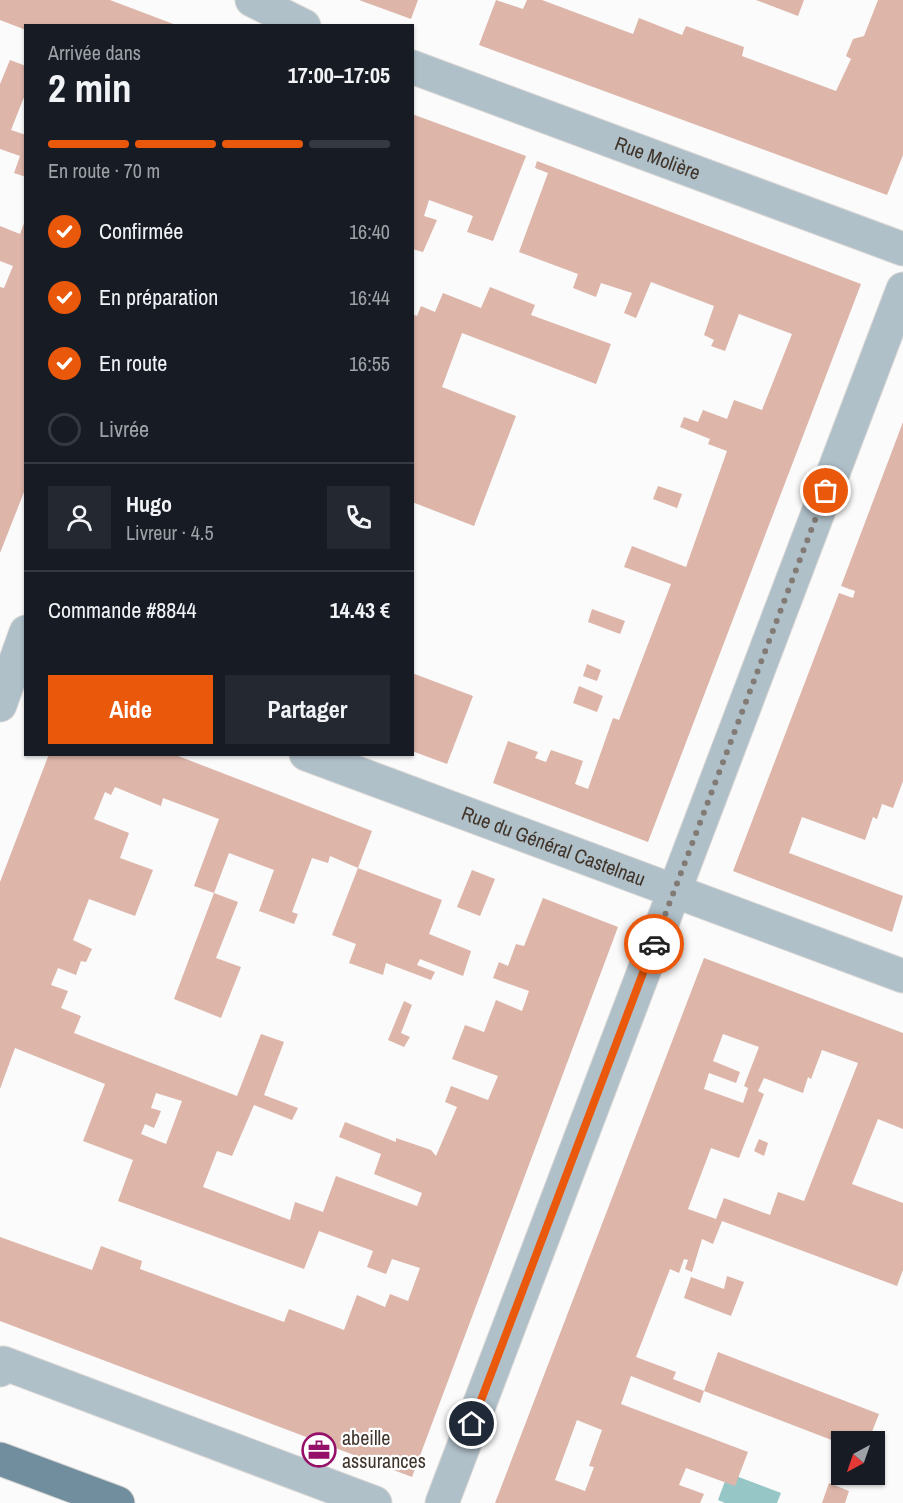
<!DOCTYPE html>
<html lang="fr">
<meta charset="utf-8">
<style>
:root{--surface:#171b24;--page:#242831;--text:#f1f3f6;--muted:#9ea1a6;--line:#363941;--accent:#ea580c}
body{margin:0;font-family:"Archivo Narrow",sans-serif;background:var(--page);color:var(--text);height:100vh;display:flex;flex-direction:column;font-size:22px;white-space:nowrap}
*{box-sizing:border-box;margin:0}
p{font-size:20px;color:var(--muted)}
.icon{flex:none;width:33px;height:33px;fill:none;stroke:currentColor;stroke-width:2;stroke-linecap:round;stroke-linejoin:round}
.map{position:relative;flex:1;overflow:hidden}
.details{position:absolute;left:24px;top:24px;width:390px;height:732px;display:flex;flex-direction:column;background:var(--surface);border-radius:0px;box-shadow:0 2px 4px #0004}
.details>*{flex:none}
.needle{width:39px;rotate:220deg}
.controls{position:absolute;left:831px;top:1431px;display:grid;gap:12px}
.controls a{display:grid;place-items:center;width:54px;height:54px;border-radius:0px;background:var(--surface);box-shadow:0 2px 4px #0004;font-size:30px}
.pin{position:absolute;display:grid;place-items:center;width:51px;height:51px;color:#fff;margin:-26px;border:3px solid #fff;border-radius:50%;box-shadow:0 2px 6px #0007}
.courier{position:absolute;display:grid;place-items:center;width:60px;height:60px;margin:-30px;border:4px solid #ea580c;border-radius:50%;background:#fff;color:#222;box-shadow:0 2px 8px #0007}
.head em{font-style:normal;font-weight:700}
.head div{display:flex;flex-direction:column-reverse}
.head{display:flex;align-items:center;justify-content:space-between;height:102px;padding:0 24px}
h1{font-size:39px;font-weight:700;line-height:45px}
.bar{display:grid;grid-template-columns:repeat(4,1fr);gap:9px 6px;align-content:center;height:72px;padding:0 24px}
.bar i{height:8px;border-radius:4px;background:var(--line)}
.bar .active{background:var(--accent)}
.bar p{grid-column:span 4}
.line{display:flex;align-items:center;gap:15px;padding:0 24px;border-top:2px solid var(--line)}
.line div{flex:1}
.round{display:grid;place-items:center;flex:none;width:63px;height:63px;border-radius:0px;background:var(--page)}
ol{padding:0 24px;list-style:none}
li{display:flex;align-items:center;gap:18px;height:66px}
li p{margin-inline-start:auto}
li .icon{padding:6px;border-radius:50%;background:var(--accent);color:#fff;stroke-width:4}
li:last-child{color:var(--muted)}
li i{width:33px;height:33px;border:3px solid var(--line);border-radius:50%}
.button{display:flex;gap:12px;margin-top:auto;padding:12px 24px}
.button a{flex:1;height:69px;border-radius:0px;background:var(--accent);color:#fff;font-size:24px;font-weight:700;line-height:69px;text-align:center}
.button a+a{background:var(--page);color:var(--text)}
.map>svg:first-child{display:block}
</style>
<div class="map">
<svg width="903" height="1503" viewBox="0 0 903 1503">
<rect width="100%" height="100%" fill="#fbfbfb"/>
<path fill="#97c6c7" d="M 728,1473 L 781,1493 L 777,1503 L 725,1503 L 718,1500 Z"/>
<g fill="#ddb5a9" fill-rule="evenodd">
<path d="M 0,0 L 110,0 L 176,25 L 26,26 L 26,30 L 0,20 Z"/>
<path d="M 359,0 L 418,0 L 411,19 Z"/>
<path d="M 496,0 L 523,9 L 527,0 L 542,0 L 633,34 L 639,18 L 682,35 L 686,26 L 744,47 L 742,56 L 836,91 L 851,59 L 846,56 L 853,39 L 864,36 L 878,0 L 903,0 L 903,155 L 887,195 L 479,45 Z"/>
<path d="M 756,0 L 804,0 L 798,16 Z"/>
<path d="M 10,60 L 26,66 L 26,92 L 11,130 L 26,135 L 26,177 L 14,173 L 20,156 L 0,149 L 0,84 Z"/>
<path d="M 412,114 L 526,156 L 493,241 L 467,232 L 473,216 L 429,200 L 424,216 L 437,220 L 423,252 L 412,249 Z"/>
<path d="M 537,161 L 861,284 L 648,842 L 493,783 L 508,741 L 538,752 L 535,758 L 546,762 L 551,750 L 583,761 L 575,784 L 588,789 L 613,718 L 619,720 L 671,584 L 624,567 L 632,546 L 686,567 L 727,451 L 708,444 L 710,439 L 680,427 L 684,417 L 698,422 L 703,410 L 727,419 L 734,400 L 762,410 L 792,334 L 739,314 L 725,351 L 711,346 L 714,340 L 704,335 L 714,306 L 651,282 L 636,318 L 624,313 L 632,293 L 601,283 L 596,297 L 573,288 L 578,274 L 519,252 L 548,173 L 535,168 Z"/>
<path d="M 26,218 L 26,487 L 0,553 L 0,287 L 4,288 L 13,266 L 0,261 L 0,226 L 20,234 Z"/>
<path d="M 490,287 L 535,305 L 531,315 L 611,344 L 596,384 L 462,333 L 442,387 L 516,416 L 474,526 L 412,502 L 412,314 L 417,316 L 421,306 L 435,312 L 443,293 L 481,308 Z"/>
<path d="M 903,422 L 903,781 L 893,808 L 882,804 L 877,819 L 873,817 L 865,840 L 802,817 L 789,853 L 903,896 L 892,932 L 733,871 L 839,593 L 853,598 L 855,591 L 841,586 Z"/>
<path d="M 658,486 L 682,494 L 677,508 L 653,499 Z"/>
<path d="M 592,609 L 625,621 L 620,634 L 588,622 Z"/>
<path d="M 587,664 L 601,670 L 597,681 L 583,676 Z"/>
<path d="M 412,673 L 473,696 L 447,764 L 412,751 Z"/>
<path d="M 579,686 L 603,696 L 597,712 L 573,703 Z"/>
<path d="M 49,754 L 173,754 L 372,831 L 358,868 L 442,900 L 429,934 L 471,951 L 463,976 L 420,959 L 417,965 L 435,972 L 431,980 L 386,963 L 383,975 L 349,963 L 356,944 L 332,935 L 358,868 L 330,856 L 328,863 L 312,858 L 292,912 L 298,914 L 294,924 L 259,911 L 274,870 L 229,853 L 214,893 L 194,886 L 219,819 L 163,798 L 161,806 L 115,787 L 111,795 L 105,792 L 94,819 L 129,833 L 120,858 L 153,870 L 135,916 L 89,899 L 73,940 L 92,949 L 86,962 L 81,961 L 76,975 L 58,968 L 51,985 L 68,991 L 61,1008 L 81,1016 L 74,1033 L 237,1096 L 261,1034 L 284,1042 L 264,1095 L 298,1108 L 292,1120 L 254,1105 L 232,1156 L 217,1151 L 203,1187 L 290,1220 L 295,1202 L 323,1212 L 336,1176 L 417,1206 L 422,1193 L 374,1174 L 381,1154 L 339,1137 L 345,1122 L 396,1142 L 396,1138 L 431,1150 L 436,1156 L 457,1107 L 445,1102 L 451,1086 L 488,1100 L 498,1076 L 452,1059 L 465,1025 L 484,1032 L 496,1000 L 522,1011 L 529,991 L 493,978 L 499,962 L 508,966 L 516,944 L 524,946 L 543,898 L 618,927 L 412,1477 L 0,1321 L 0,1237 L 92,1270 L 101,1246 L 142,1261 L 140,1269 L 284,1322 L 289,1309 L 344,1330 L 357,1295 L 385,1307 L 390,1294 L 408,1301 L 420,1268 L 392,1259 L 386,1274 L 367,1267 L 373,1251 L 319,1231 L 304,1269 L 118,1201 L 133,1160 L 83,1141 L 105,1084 L 15,1048 L 0,1089 L 0,882 ZM 156,1093 L 182,1101 L 166,1144 L 141,1134 L 145,1124 L 154,1128 L 161,1111 L 151,1108 Z"/>
<path d="M 472,870 L 495,879 L 480,916 L 457,907 Z"/>
<path d="M 214,893 L 238,902 L 216,958 L 241,967 L 221,1018 L 174,999 Z"/>
<path d="M 704,958 L 903,1033 L 903,1129 L 878,1119 L 852,1184 L 903,1203 L 903,1270 L 897,1286 L 722,1221 L 713,1244 L 702,1239 L 692,1272 L 685,1269 L 688,1260 L 684,1259 L 679,1273 L 670,1269 L 636,1357 L 676,1372 L 673,1379 L 704,1391 L 700,1403 L 631,1376 L 621,1404 L 748,1452 L 735,1486 L 686,1468 L 679,1485 L 704,1494 L 700,1503 L 495,1503 ZM 723,1034 L 759,1047 L 744,1086 L 748,1088 L 743,1103 L 704,1089 L 709,1073 L 736,1083 L 740,1072 L 713,1061 ZM 822,1050 L 858,1063 L 804,1201 L 778,1192 L 770,1215 L 724,1198 L 716,1219 L 688,1209 L 711,1148 L 739,1158 L 764,1094 L 758,1091 L 764,1078 L 803,1093 L 808,1077 L 811,1079 ZM 577,1420 L 602,1430 L 589,1466 L 594,1467 L 585,1491 L 555,1480 Z"/>
<path d="M 404,1001 L 412,1005 L 401,1033 L 410,1037 L 404,1047 L 388,1040 Z"/>
<path d="M 759,1139 L 768,1143 L 764,1156 L 754,1151 Z"/>
<path d="M 727,1276 L 744,1282 L 731,1316 L 684,1298 L 691,1277 L 724,1289 Z"/>
<path d="M 718,1352 L 879,1414 L 868,1442 L 842,1442 L 842,1444 L 704,1391 Z"/>
<path d="M 829,1483 L 849,1491 L 845,1503 L 822,1503 Z"/>
</g>
<g fill="none" stroke-linecap="round" stroke-linejoin="round">
<defs>
<g id="minor">
<path d="M 252,0 L 304,26"/>
<path id="s1" d="M 412,67 L 903,249"/>
<path d="M 0,705 L 26,632"/>
<path id="s2" d="M 306,754 L 903,976"/>
<path d="M 0,1370 L 3,1363 L 375,1503"/>
<path d="M 442,1503 L 903,289"/>
</g>
<path id="major" d="M 0,1459 L 118,1503"/>
</defs>
<use href="#minor" stroke="#dad7d6" stroke-width="35"/>
<use href="#major" stroke="#dad7d6" stroke-width="35"/>
<use href="#minor" stroke="#b0c0c9" stroke-width="33"/>
<use href="#major" stroke="#708e9e" stroke-width="33"/>
</g>
<g fill="none" stroke-linecap="round" stroke-linejoin="round">
<path stroke="#827a74" stroke-width="6" stroke-dasharray="0 10.8" d="M 654,944 L 826,491"/>
<path stroke="#ea580c" stroke-width="8" d="M 472,1424 L 654,944"/>
</g>
<defs>
<symbol id="office-ring" viewBox="-11 -11 22 22"><circle r="9.5" fill="#fff" stroke="#951169" stroke-width="1.5"/><path d="M-6-3h4V-5.5h4V-3h4V5H-6ZM-1-4.5V-3h2v-1.5ZM-6 0V1H6V0Z" fill="#951169"/></symbol>
</defs>
<g fill-rule="evenodd">
<use href="#office-ring" x="300" y="1431" width="38" height="38"/>
</g>
<g text-anchor="middle" stroke-width="4.5" stroke-linejoin="round" paint-order="stroke">
<g font-size="20" fill="#41352b" stroke="#fff">
<text dy="7" stroke="none"><textPath href="#s1" startOffset="262">Rue Molière</textPath></text>
<text dy="7" stroke="none"><textPath href="#s2" startOffset="264">Rue du Général Castelnau</textPath></text>
</g>
<g font-size="20" fill="#41352b" stroke="#fff" text-anchor="start">
<text x="342" y="1445">abeille<tspan x="342" dy="23">assurances</tspan></text>
</g>
</g>
</svg>
<div class="controls">
<a><svg class="needle" viewBox="-14 -14 28 28"><path d="M0-13l5 13h-10z" fill="#e53935"/><path d="M0 13l5-13h-10z" fill="#9ea1a6"/></svg></a>
</div>
<div class="pin" style="left:826px;top:491px;background:#ea580c"><svg class="icon" aria-label="bag" viewBox="0 0 24 24"><path d="M5 8h14l-1 12H6zM9 8a3 3 0 0 1 6 0"/></svg></div>
<div class="pin" style="left:472px;top:1424px;background:#1f2937"><svg class="icon" aria-label="home" viewBox="0 0 24 24"><path d="M3 11l9-7 9 7M6 9v11h12V9"/></svg></div>
<div class="courier" style="left:654px;top:944px"><svg class="icon" aria-label="car" viewBox="0 0 24 24"><path d="M5 17H2v-5l4-1 3-4h7l3 4 3 1v5h-3M9 17h6M6 11h13"/><circle cx="7" cy="17" r="2"/><circle cx="17" cy="17" r="2"/></svg></div>
<section class="details">
<div class="head"><div><h1>2 min</h1><p>Arrivée dans</p></div><em>17:00–17:05</em></div>
<div class="bar"><i class="active"></i><i class="active"></i><i class="active"></i><i></i><p>En route · 70 m</p></div>
<ol>
<li><svg class="icon" aria-label="check" viewBox="0 0 24 24"><path d="M5 12l5 5 9-10"/></svg>Confirmée<p>16:40</p></li>
<li><svg class="icon" aria-label="check" viewBox="0 0 24 24"><path d="M5 12l5 5 9-10"/></svg>En préparation<p>16:44</p></li>
<li><svg class="icon" aria-label="check" viewBox="0 0 24 24"><path d="M5 12l5 5 9-10"/></svg>En route<p>16:55</p></li>
<li><i></i>Livrée</li>
</ol>
<div class="line" style="height:108px"><a class="round"><svg class="icon" aria-label="person" viewBox="0 0 24 24"><circle cx="12" cy="8" r="4"/><path d="M4 21q1-7 8-7t8 7"/></svg></a><div><b>Hugo</b><p>Livreur · 4.5</p></div><a class="round"><svg class="icon" aria-label="phone" viewBox="0 0 24 24"><path d="M5 4h4l2 5-3 2q2 4 5 5l2-3 5 2v4C11 20 4 13 5 4z"/></svg></a></div>
<div class="line" style="height:78px"><div>Commande #8844</div><b>14.43 €</b></div>
<div class="button"><a>Aide</a><a>Partager</a></div>
</section>
</div>
